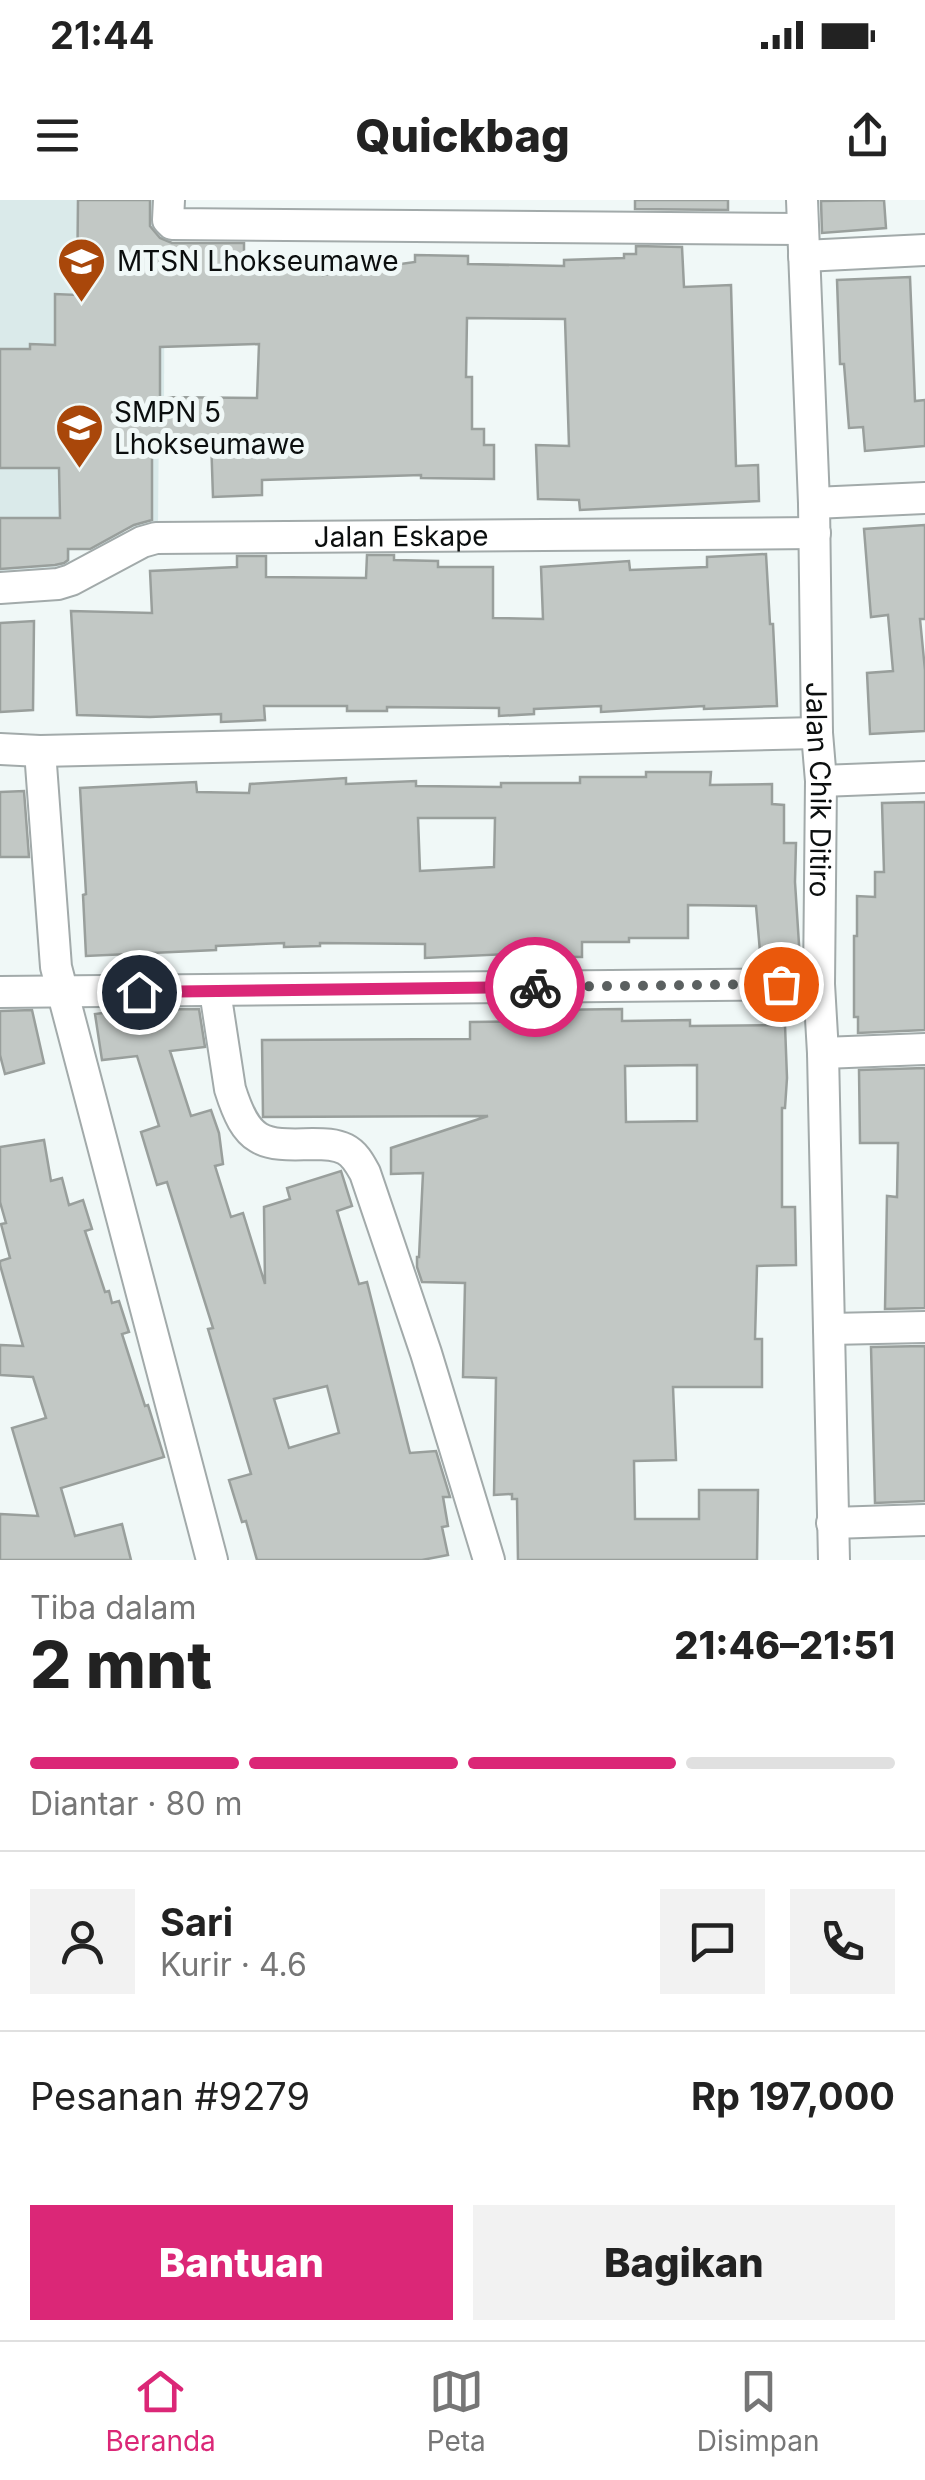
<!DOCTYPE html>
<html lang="id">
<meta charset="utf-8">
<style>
:root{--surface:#fff;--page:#f2f2f2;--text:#222;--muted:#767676;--line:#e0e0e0;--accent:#db2777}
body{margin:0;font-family:Inter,sans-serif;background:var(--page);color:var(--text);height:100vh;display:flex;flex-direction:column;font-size:38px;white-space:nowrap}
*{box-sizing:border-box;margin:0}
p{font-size:32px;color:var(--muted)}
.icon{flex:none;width:55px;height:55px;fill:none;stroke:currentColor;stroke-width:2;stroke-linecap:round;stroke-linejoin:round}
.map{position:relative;height:1360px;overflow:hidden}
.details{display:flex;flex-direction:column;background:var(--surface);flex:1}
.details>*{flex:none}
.pin{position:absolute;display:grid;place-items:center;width:85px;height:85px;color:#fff;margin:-42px;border:5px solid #fff;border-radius:50%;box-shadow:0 2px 10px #0007}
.courier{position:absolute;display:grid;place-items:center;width:100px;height:100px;margin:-50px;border:8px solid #db2777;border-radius:50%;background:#fff;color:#222;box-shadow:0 2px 12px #0007}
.summary em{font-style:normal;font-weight:800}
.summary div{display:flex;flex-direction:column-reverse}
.summary{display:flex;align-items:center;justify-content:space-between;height:170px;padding:0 30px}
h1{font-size:65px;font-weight:800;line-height:75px}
.bar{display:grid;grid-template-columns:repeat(4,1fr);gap:15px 10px;align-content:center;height:120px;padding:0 30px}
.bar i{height:12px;border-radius:8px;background:var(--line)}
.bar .on{background:var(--accent)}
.bar p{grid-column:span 4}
.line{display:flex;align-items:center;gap:25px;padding:0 30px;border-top:2px solid var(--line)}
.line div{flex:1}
.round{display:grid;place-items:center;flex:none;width:105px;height:105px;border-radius:0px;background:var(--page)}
.cta{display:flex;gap:20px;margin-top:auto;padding:20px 30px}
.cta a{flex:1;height:115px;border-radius:0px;background:var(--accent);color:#fff;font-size:40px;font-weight:800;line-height:115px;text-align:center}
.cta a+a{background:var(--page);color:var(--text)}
.status{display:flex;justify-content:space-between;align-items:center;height:70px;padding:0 50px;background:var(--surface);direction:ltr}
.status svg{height:28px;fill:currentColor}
header{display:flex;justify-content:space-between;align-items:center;height:130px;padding:0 30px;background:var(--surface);font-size:45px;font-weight:800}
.dock{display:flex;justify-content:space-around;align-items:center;height:140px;border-top:2px solid var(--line);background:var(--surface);font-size:28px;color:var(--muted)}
.dock a{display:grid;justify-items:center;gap:5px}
.dock .on{color:var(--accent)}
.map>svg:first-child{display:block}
</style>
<div class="status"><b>21:44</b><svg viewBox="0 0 49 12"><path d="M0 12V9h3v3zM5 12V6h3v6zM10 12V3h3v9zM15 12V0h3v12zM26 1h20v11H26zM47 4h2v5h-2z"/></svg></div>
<header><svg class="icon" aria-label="menu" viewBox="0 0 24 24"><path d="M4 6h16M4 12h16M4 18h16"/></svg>Quickbag<svg class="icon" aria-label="share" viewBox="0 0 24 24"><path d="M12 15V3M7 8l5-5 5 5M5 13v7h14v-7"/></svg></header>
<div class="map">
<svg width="925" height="1360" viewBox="0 0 925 1360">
<rect width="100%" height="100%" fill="#f0f8f7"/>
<g fill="#daeaea">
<path d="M 0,0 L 165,0 L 164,206 L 0,205 Z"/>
<path d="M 0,211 L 159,211 L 158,328 L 124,329 L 124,350 L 70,350 L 69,375 L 0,375 Z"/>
</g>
<g fill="#c2c8c5" stroke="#999f9c" stroke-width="2.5" fill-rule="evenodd">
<path d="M 78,0 L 150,0 L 150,26 L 160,38 L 172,43 L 244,43 L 244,60 L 293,60 L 293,55 L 323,55 L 323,75 L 415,62 L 415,55 L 468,56 L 468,64 L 564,66 L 564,60 L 624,58 L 624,54 L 636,54 L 636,46 L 682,47 L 684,87 L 731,85 L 736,266 L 758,265 L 759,301 L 580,310 L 579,300 L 538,299 L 536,245 L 569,246 L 565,119 L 467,118 L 466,177 L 472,177 L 472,229 L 484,229 L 484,245 L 494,245 L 494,279 L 421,278 L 421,275 L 262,280 L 262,295 L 213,297 L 211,238 L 152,237 L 152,320 L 134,325 L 90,349 L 68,349 L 68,360 L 64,363 L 55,365 L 0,369 L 0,318 L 60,318 L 59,268 L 0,268 L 0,149 L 30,149 L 30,144 L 55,145 L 55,94 L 77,95 ZM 259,144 L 257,198 L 160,197 L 160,147 Z"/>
<path d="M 635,0 L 728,0 L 728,10 L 635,9 Z"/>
<path d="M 884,0 L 886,28 L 822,33 L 821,1 Z"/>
<path d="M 910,77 L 915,201 L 925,200 L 925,246 L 865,251 L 863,227 L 849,228 L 844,164 L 840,164 L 837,80 Z"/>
<path d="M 925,325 L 925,419 L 920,419 L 925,470 L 925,531 L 870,534 L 867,473 L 893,471 L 888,415 L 871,417 L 864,329 Z"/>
<path d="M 766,354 L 770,424 L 773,424 L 777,506 L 704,509 L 704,506 L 601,512 L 601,506 L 534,509 L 534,514 L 499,516 L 499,508 L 387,507 L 387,511 L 347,511 L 347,506 L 264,506 L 265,520 L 221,522 L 221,514 L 150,517 L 77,515 L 71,411 L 152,413 L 150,371 L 237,367 L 237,356 L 266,356 L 266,377 L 366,378 L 367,355 L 394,355 L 394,360 L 438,361 L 438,367 L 493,367 L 493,418 L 543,419 L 541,367 L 629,361 L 630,370 L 707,367 L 707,357 Z"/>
<path d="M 34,421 L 33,510 L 0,512 L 0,423 Z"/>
<path d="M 646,572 L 711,572 L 710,585 L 772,584 L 772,604 L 784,605 L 784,643 L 796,643 L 795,682 L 800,760 L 761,763 L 756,706 L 688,705 L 688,738 L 629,738 L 629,742 L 582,742 L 582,757 L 508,756 L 508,754 L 425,758 L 425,744 L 320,743 L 320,746 L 284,747 L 284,743 L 216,746 L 216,750 L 86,756 L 83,695 L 86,694 L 80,588 L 196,582 L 197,592 L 249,593 L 250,584 L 346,578 L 346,584 L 416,581 L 416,586 L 501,587 L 501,583 L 580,583 L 580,577 L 646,577 ZM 418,618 L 495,618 L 494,667 L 420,671 Z"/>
<path d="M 24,591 L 29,657 L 0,657 L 0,592 Z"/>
<path d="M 925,602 L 925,830 L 858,833 L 858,817 L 854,817 L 854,736 L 857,736 L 857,696 L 875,697 L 875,672 L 884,672 L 882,603 Z"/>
<path d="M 199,809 L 205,847 L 170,851 L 191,916 L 211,910 L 219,933 L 223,964 L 215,966 L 231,1017 L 243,1013 L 265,1084 L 264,1007 L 290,999 L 287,988 L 341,971 L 352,1006 L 337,1011 L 359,1084 L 367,1082 L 410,1253 L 436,1251 L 450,1297 L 443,1297 L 448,1326 L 442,1327 L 448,1355 L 422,1360 L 257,1360 L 246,1321 L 242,1322 L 229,1280 L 251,1274 L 208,1129 L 213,1128 L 167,982 L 157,985 L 141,932 L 159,926 L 137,856 L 102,860 L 95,814 L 126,810 ZM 327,1186 L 339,1233 L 289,1248 L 274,1199 Z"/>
<path d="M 622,809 L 622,821 L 690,820 L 690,826 L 785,825 L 787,878 L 785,908 L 782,908 L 782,1007 L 795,1007 L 796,1065 L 757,1066 L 755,1139 L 762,1139 L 762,1187 L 673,1187 L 676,1260 L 634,1261 L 635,1319 L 699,1319 L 699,1290 L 758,1290 L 757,1360 L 518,1360 L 517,1299 L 512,1299 L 512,1294 L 494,1295 L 496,1178 L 463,1177 L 465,1083 L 422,1082 L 417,1067 L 417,1057 L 419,1057 L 423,973 L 391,974 L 391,948 L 488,916 L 263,917 L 262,840 L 470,839 L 470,822 L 550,821 L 549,810 ZM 697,865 L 697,921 L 626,922 L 625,866 Z"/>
<path d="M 32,810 L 44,863 L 5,874 L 0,855 L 0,811 Z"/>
<path d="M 925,868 L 925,1108 L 885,1109 L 887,996 L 897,997 L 898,943 L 860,943 L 859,870 Z"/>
<path d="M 44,940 L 51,981 L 62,978 L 69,1005 L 83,1000 L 92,1029 L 85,1031 L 105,1092 L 109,1091 L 112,1103 L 119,1101 L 129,1132 L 122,1134 L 145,1206 L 148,1205 L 164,1257 L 61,1288 L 75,1336 L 122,1324 L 131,1360 L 0,1360 L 0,1314 L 38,1316 L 12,1228 L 46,1218 L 33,1177 L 0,1175 L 0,1145 L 23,1146 L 0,1065 L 0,1061 L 10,1058 L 1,1024 L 6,1023 L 0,1002 L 0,947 Z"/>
<path d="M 925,1146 L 925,1301 L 875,1303 L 871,1147 Z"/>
</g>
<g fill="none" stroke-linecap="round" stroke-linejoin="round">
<defs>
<g id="minor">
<path d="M 169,0 L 168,20 L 172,24 L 803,29"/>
<path id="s1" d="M 802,0 L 814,303 L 817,533 L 821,581 L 819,784 L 823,853 L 834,1360"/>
<path d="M 804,56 L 925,50"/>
<path d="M 814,303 L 925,298"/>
<path id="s2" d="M 0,388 L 58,384 L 71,380 L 142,342 L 156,338 L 815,333"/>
<path d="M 0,549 L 40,551 L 817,533"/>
<path d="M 40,551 L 56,767 L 212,1360"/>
<path d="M 821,581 L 925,577"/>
<path d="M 215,791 L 230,889 C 247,943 261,946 313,944 C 324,944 335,944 345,949 C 355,954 360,964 365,973 L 426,1153 L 489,1360"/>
<path d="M 0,792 L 819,784"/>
<path d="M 823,853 L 925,849"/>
<path d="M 829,1129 L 925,1127"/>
<path d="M 832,1323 L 925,1320"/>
</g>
</defs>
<use href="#minor" stroke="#a2aaaa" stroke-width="34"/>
<use href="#minor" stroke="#fff" stroke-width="30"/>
</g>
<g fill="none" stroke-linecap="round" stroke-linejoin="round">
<path stroke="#5b6060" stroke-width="10" stroke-dasharray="0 18" d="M 535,787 L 781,784"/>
<path stroke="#db2777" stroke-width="12" d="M 139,792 L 535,787"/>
</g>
<defs>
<symbol id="school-pin" viewBox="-11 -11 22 30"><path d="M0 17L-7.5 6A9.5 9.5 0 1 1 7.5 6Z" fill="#a9470a" stroke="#f0f8f7"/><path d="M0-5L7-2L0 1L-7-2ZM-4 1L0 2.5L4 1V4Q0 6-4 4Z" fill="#fff"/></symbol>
</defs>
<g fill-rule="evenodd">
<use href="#school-pin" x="54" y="34" width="55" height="75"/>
<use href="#school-pin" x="52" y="200" width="55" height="75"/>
</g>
<g text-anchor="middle" stroke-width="10" stroke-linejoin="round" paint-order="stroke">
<g font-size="28" fill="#0b0e0e" stroke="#f0f8f7" text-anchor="start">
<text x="117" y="71">MTSN Lhokseumawe</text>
<text x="114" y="222">SMPN 5<tspan x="114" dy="32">Lhokseumawe</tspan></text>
</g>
<g font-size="28" fill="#0b0e0e" stroke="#f0f8f7">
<text dy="10" stroke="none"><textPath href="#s2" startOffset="412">Jalan Eskape</textPath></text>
<text dy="10" stroke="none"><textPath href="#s1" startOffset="590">Jalan Chik Ditiro</textPath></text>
</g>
</g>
</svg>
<div class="pin" style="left:781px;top:784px;background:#ea580c"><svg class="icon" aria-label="bag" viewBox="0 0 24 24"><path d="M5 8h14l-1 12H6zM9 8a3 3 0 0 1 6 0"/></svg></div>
<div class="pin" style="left:139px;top:792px;background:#1f2937"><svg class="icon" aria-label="home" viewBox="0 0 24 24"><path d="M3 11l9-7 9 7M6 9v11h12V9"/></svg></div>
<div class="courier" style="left:535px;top:787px"><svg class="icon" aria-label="bike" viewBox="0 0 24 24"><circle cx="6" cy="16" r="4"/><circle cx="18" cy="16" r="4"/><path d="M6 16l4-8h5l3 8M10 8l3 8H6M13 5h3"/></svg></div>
</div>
<section class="details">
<div class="summary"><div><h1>2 mnt</h1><p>Tiba dalam</p></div><em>21:46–21:51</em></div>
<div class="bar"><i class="on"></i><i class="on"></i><i class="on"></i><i></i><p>Diantar · 80 m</p></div>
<div class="line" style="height:180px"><a class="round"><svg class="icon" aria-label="person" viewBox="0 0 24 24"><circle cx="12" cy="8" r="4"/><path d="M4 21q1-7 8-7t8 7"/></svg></a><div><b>Sari</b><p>Kurir · 4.6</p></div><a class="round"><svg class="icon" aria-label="chat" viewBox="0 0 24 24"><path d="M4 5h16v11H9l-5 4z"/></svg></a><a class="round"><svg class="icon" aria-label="phone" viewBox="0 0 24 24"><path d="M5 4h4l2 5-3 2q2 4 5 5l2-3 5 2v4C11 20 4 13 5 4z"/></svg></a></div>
<div class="line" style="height:130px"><div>Pesanan #9279</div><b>Rp 197,000</b></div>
<div class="cta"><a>Bantuan</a><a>Bagikan</a></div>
</section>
<nav class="dock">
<a class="on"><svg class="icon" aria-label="home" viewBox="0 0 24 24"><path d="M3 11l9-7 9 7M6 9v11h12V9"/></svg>Beranda</a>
<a><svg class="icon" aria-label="map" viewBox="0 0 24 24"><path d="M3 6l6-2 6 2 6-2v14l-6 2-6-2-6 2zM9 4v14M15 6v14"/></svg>Peta</a>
<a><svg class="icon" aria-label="saved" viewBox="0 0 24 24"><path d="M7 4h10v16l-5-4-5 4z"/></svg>Disimpan</a>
</nav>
